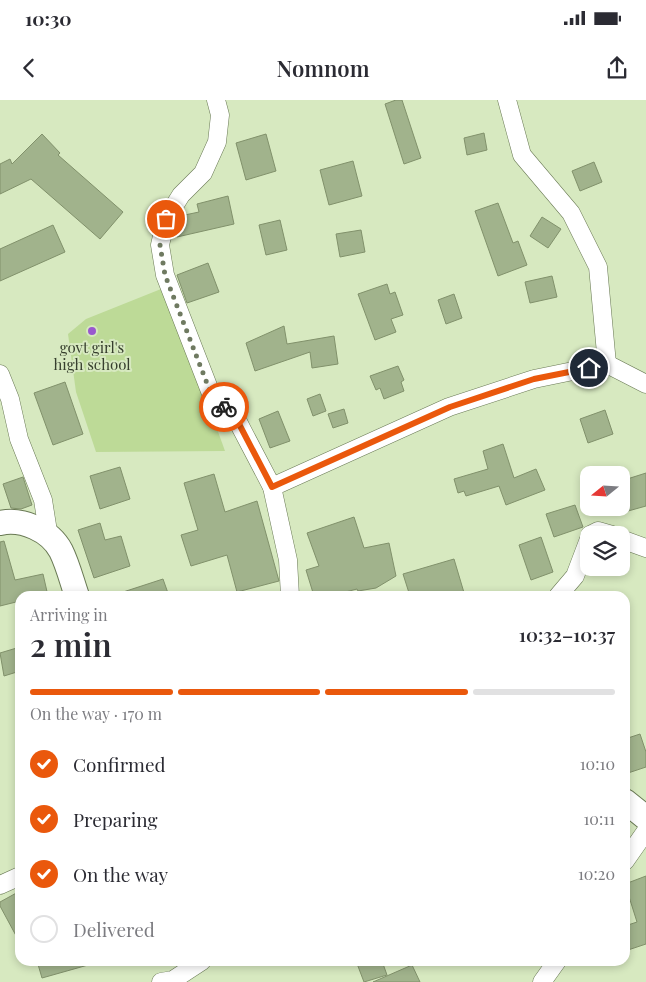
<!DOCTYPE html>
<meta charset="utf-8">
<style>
:root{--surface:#fff;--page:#f7f7f7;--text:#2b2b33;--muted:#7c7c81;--line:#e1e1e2;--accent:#ea580c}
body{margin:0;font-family:"Playfair Display",serif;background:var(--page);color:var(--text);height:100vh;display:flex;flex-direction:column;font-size:19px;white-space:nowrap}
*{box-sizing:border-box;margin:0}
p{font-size:16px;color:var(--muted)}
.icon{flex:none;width:28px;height:28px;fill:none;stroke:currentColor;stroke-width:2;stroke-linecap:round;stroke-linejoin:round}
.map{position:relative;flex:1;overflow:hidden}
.sheet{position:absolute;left:15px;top:491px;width:615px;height:375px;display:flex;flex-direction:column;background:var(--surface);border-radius:15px;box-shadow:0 2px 8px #0003}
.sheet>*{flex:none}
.needle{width:32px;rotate:252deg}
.fabs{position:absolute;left:580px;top:366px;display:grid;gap:10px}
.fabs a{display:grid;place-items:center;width:50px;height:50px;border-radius:10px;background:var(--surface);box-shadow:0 2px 8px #0003;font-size:25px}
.pin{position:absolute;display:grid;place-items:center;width:42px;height:42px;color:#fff;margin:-21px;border:2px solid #fff;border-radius:50%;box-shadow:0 1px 5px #0007}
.courier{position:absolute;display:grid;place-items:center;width:50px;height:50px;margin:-25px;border:4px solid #ea580c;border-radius:50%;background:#fff;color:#222;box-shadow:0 1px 6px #0007}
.overview em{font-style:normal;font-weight:600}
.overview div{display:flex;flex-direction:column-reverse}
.overview{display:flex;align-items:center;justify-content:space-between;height:85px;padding:0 15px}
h1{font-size:32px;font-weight:600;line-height:38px}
.bar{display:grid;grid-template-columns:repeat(4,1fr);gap:8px 5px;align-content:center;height:60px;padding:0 15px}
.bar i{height:6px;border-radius:4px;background:var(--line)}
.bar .on{background:var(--accent)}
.bar p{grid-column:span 4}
ol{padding:0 15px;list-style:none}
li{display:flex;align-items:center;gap:15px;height:55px}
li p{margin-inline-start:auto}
li .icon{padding:5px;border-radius:50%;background:var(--accent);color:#fff;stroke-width:4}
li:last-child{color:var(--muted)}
li i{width:28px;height:28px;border:2px solid var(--line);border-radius:50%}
.status{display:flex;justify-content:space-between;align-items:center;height:35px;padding:0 25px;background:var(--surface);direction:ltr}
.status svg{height:14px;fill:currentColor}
header{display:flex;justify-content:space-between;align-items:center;height:65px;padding:0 15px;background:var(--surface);font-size:22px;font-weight:600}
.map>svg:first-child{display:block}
</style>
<div class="status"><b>10:30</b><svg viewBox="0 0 49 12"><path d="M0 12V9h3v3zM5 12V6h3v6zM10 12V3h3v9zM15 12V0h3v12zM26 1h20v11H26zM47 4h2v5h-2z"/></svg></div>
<header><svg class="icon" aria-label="back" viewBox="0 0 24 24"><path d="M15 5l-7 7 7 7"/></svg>Nomnom<svg class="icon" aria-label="share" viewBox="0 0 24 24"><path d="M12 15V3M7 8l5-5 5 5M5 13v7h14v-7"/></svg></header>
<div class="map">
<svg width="646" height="882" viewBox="0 0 646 882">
<rect width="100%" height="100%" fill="#d7e9c0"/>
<path fill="#bdda97" d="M 166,187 L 225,351 L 96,352 L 76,292 L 68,234 L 86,219 Z"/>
<g fill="#a1b38c" stroke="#81916b">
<path d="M 396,0 L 402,0 L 421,58 L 404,64 L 385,4 Z"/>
<path d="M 484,33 L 487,50 L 467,55 L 464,38 Z"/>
<path d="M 42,34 L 60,53 L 58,55 L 123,112 L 100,139 L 31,79 L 0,94 L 0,64 L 10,59 L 12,64 Z"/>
<path d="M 266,34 L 276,71 L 246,80 L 236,43 Z"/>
<path d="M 353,61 L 362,96 L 329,105 L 320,70 Z"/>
<path d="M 594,62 L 602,82 L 580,91 L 572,71 Z"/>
<path d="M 228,96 L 234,124 L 177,137 L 175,128 L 180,116 L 199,112 L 197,104 Z"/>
<path d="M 498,103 L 513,143 L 518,141 L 527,165 L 498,176 L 475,111 Z"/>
<path d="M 542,117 L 561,129 L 548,148 L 530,136 Z"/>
<path d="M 280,120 L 287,150 L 266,155 L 259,125 Z"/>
<path d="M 53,125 L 65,152 L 0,181 L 0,149 Z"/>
<path d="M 361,130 L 365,152 L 340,157 L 336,134 Z"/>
<path d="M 208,163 L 219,192 L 187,203 L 177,175 Z"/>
<path d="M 552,176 L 557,197 L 530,203 L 525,182 Z"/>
<path d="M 387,184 L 390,194 L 395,192 L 403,215 L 391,219 L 396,232 L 375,240 L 358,194 Z"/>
<path d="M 454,194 L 462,218 L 446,224 L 438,200 Z"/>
<path d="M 284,226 L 287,244 L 334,236 L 338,264 L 312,268 L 310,252 L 255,271 L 246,243 Z"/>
<path d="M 398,266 L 404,280 L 401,282 L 404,291 L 384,299 L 380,288 L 376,290 L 370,276 Z"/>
<path d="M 65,282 L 83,334 L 53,345 L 34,293 Z"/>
<path d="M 320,294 L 326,311 L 313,316 L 307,299 Z"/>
<path d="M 344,309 L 348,323 L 333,328 L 328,314 Z"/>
<path d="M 605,310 L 613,334 L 588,343 L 580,319 Z"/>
<path d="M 278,311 L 290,341 L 270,348 L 259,319 Z"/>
<path d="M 503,344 L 514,378 L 536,369 L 545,390 L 506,405 L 499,386 L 466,396 L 464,391 L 458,393 L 454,379 L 488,369 L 483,351 Z"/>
<path d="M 120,367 L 130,399 L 100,409 L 90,376 Z"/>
<path d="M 646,373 L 646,406 L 621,413 L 621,381 Z"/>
<path d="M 214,374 L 225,412 L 257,401 L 279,481 L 237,492 L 227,455 L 191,466 L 181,435 L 198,430 L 184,383 Z"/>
<path d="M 23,377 L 32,405 L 21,409 L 11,408 L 3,384 Z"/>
<path d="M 575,405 L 583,427 L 554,437 L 546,414 Z"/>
<path d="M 354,417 L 364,448 L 389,443 L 396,476 L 376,488 L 358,491 L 357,489 L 330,496 L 314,496 L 306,470 L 319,466 L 307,433 Z"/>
<path d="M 100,423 L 105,440 L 121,436 L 130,466 L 94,478 L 78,430 Z"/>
<path d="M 541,437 L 553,472 L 531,480 L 519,445 Z"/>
<path d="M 4,441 L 15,480 L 43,474 L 48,496 L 20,496 L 20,501 L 0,506 L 0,442 Z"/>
<path d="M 454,459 L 465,496 L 410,496 L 403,474 Z"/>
<path d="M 163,479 L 169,496 L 118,496 L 117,494 Z"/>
<path d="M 20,547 L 20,571 L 4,576 L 0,553 Z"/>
<path d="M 640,634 L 646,652 L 646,667 L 625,674 L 625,639 Z"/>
<path d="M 646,776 L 646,844 L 625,851 L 625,826 L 637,822 L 625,784 Z"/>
<path d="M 20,791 L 20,843 L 0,806 L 0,802 Z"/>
<path d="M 37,861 L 87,861 L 88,865 L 42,878 Z"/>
<path d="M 356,861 L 382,861 L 387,875 L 364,882 Z"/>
<path d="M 412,865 L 420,882 L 373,882 Z"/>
</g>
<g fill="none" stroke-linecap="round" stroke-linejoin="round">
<defs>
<g id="street">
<path d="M 216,0 L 220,15 L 217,42 L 203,73 L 181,95 L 166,119 L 160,145 L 165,175 L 210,291 L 238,322 L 272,387 L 288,460 L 290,496"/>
<path d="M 507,0 L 522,55 L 571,113 L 598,167 L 607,264"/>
<path d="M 0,274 L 10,299 L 19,339 L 43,400 L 49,438"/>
<path d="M 272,387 L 449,307 L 534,279 L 607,264 L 646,284"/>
<path d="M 590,435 L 598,431 L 612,435"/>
<path d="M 621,439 L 646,448"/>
<path d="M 558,496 L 575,476 L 589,439"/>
<path d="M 625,761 L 646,731"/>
<path d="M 0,785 L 20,776"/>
<path d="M 161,882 L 173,880 L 202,861"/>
<path d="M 542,882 L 557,861"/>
</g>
<g id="secondary">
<path d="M 0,423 C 22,418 50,430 61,451 C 68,465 72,482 77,496"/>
<path d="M 625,701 L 646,718"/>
</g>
</defs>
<use href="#street" stroke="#697954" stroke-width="19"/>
<use href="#secondary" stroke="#697954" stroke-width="26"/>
<use href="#street" stroke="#fff" stroke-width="18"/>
<use href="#secondary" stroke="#fff" stroke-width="24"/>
</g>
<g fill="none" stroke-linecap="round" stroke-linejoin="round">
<path stroke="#6f7a61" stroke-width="5" stroke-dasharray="0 9" d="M 166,119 L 160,145 L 165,175 L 210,291 L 224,307"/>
<path stroke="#ea580c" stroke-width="6" d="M 224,307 L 238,322 L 272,387 L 450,307 L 534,279 L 589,268"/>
</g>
<circle fill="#9958ce" stroke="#d7e9c0" stroke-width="2" cx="92" cy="231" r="5"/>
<g text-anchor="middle" stroke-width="4" stroke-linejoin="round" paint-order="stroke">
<g font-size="15" fill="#373f2e" stroke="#d7e9c0">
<text x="92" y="253">govt girl's<tspan x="92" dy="17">high school</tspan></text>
</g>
</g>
</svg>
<div class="fabs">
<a><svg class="needle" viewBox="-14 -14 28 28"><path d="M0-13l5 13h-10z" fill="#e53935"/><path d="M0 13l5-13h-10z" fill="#7c7c81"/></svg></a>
<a><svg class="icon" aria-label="layers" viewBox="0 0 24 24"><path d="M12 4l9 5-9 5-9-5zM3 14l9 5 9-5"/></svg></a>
</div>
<div class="pin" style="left:166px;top:119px;background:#ea580c"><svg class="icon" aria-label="bag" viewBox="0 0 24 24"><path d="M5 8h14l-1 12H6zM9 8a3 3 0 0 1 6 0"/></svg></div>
<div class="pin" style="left:589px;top:268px;background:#1f2937"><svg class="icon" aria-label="home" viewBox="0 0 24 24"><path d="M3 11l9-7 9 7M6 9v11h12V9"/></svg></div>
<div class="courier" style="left:224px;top:307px"><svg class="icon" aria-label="bike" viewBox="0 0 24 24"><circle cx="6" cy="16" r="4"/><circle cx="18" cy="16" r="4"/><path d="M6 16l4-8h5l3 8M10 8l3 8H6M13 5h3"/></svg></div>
<section class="sheet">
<div class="overview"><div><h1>2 min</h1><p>Arriving in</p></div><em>10:32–10:37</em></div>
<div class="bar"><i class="on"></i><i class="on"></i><i class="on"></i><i></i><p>On the way · 170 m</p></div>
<ol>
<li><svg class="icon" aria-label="check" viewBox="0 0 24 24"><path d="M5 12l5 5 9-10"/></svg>Confirmed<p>10:10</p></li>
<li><svg class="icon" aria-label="check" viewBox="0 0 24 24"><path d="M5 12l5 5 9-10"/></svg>Preparing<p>10:11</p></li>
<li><svg class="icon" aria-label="check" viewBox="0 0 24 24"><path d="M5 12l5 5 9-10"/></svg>On the way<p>10:20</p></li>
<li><i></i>Delivered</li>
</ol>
</section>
</div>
